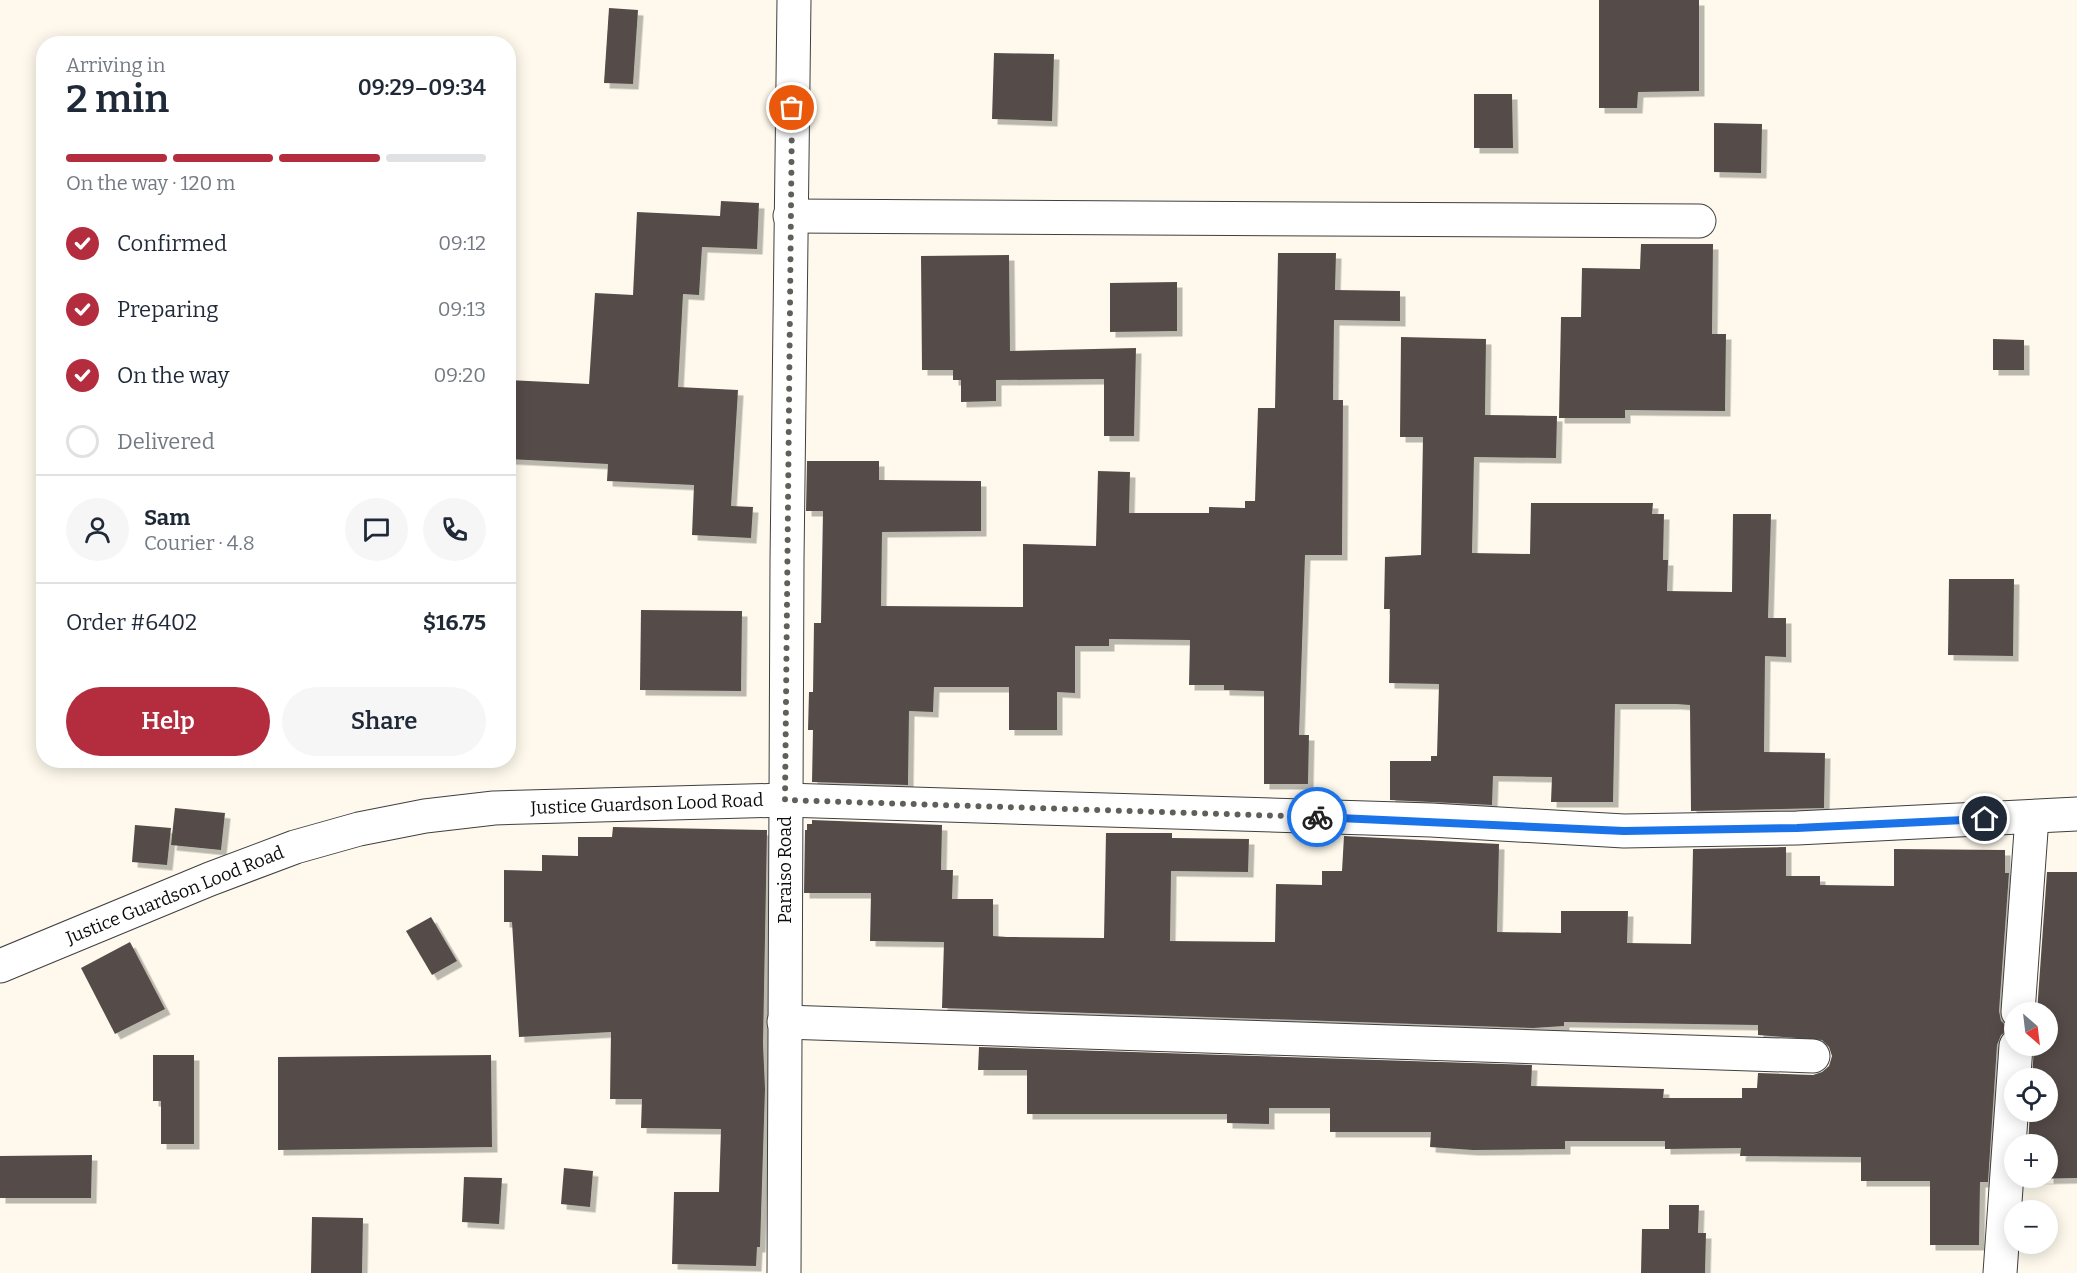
<!DOCTYPE html>
<meta charset="utf-8">
<style>
:root{--surface:#fff;--page:#f6f6f7;--text:#1f2937;--muted:#747a83;--line:#e0e1e3;--accent:#b32d3e}
body{margin:0;font-family:Bitter,serif;background:var(--page);color:var(--text);height:100vh;display:flex;flex-direction:column;font-size:22px;white-space:nowrap}
*{box-sizing:border-box;margin:0}
p{font-size:20px;color:var(--muted)}
.icon{flex:none;width:33px;height:33px;fill:none;stroke:currentColor;stroke-width:2;stroke-linecap:round;stroke-linejoin:round}
.map{position:relative;flex:1;overflow:hidden}
.drawer{position:absolute;left:36px;top:36px;width:480px;height:732px;display:flex;flex-direction:column;background:var(--surface);border-radius:24px;box-shadow:0 3px 15px #0003}
.drawer>*{flex:none}
.needle{width:39px;rotate:152deg}
.controls{position:absolute;left:2004px;top:1002px;display:grid;gap:12px}
.controls a{display:grid;place-items:center;width:54px;height:54px;border-radius:50%;background:var(--surface);box-shadow:0 3px 15px #0003;font-size:30px}
.pin{position:absolute;display:grid;place-items:center;width:51px;height:51px;color:#fff;margin:-26px;border:3px solid #fff;border-radius:50%;box-shadow:0 2px 6px #0007}
.courier{position:absolute;display:grid;place-items:center;width:60px;height:60px;margin:-30px;border:4px solid #1a73e8;border-radius:50%;background:#fff;color:#222;box-shadow:0 2px 8px #0007}
.head em{font-style:normal;font-weight:600}
.head div{display:flex;flex-direction:column-reverse}
.head{display:flex;align-items:center;justify-content:space-between;height:102px;padding:0 30px}
h1{font-size:39px;font-weight:600;line-height:45px}
.bar{display:grid;grid-template-columns:repeat(4,1fr);gap:9px 6px;align-content:center;height:72px;padding:0 30px}
.bar i{height:8px;border-radius:4px;background:var(--line)}
.bar .active{background:var(--accent)}
.bar p{grid-column:span 4}
.line{display:flex;align-items:center;gap:15px;padding:0 30px;border-top:2px solid var(--line)}
.line div{flex:1}
.round{display:grid;place-items:center;flex:none;width:63px;height:63px;border-radius:32px;background:var(--page)}
ol{padding:0 30px;list-style:none}
li{display:flex;align-items:center;gap:18px;height:66px}
li p{margin-inline-start:auto}
li .icon{padding:6px;border-radius:50%;background:var(--accent);color:#fff;stroke-width:4}
li:last-child{color:var(--muted)}
li i{width:33px;height:33px;border:3px solid var(--line);border-radius:50%}
.primary-button{display:flex;gap:12px;margin-top:auto;padding:12px 30px}
.primary-button a{flex:1;height:69px;border-radius:36px;background:var(--accent);color:#fff;font-size:24px;font-weight:600;line-height:69px;text-align:center}
.primary-button a+a{background:var(--page);color:var(--text)}
.map>svg:first-child{display:block}
</style>
<div class="map">
<svg width="2077" height="1273" viewBox="0 0 2077 1273">
<defs>
<filter id="shadow"><feDropShadow dx="5.5" dy="5.5" stdDeviation="0" flood-color="#0004"/></filter>
</defs>
<rect width="100%" height="100%" fill="#fef9ec"/>
<g fill="#544c49" filter="url(#shadow)">
<path d="M 1599,0 L 1699,0 L 1699,91 L 1638,92 L 1637,108 L 1599,108 Z"/>
<path d="M 609,8 L 638,10 L 633,84 L 604,83 Z"/>
<path d="M 994,53 L 1054,54 L 1052,121 L 992,119 Z"/>
<path d="M 1474,94 L 1512,94 L 1513,148 L 1474,148 Z"/>
<path d="M 1714,123 L 1762,124 L 1761,173 L 1714,172 Z"/>
<path d="M 721,201 L 759,203 L 757,249 L 702,247 L 699,295 L 683,294 L 678,387 L 738,390 L 731,506 L 753,507 L 751,538 L 692,535 L 694,485 L 607,481 L 608,464 L 508,459 L 508,380 L 589,384 L 595,293 L 633,295 L 637,212 L 720,216 Z"/>
<path d="M 1641,244 L 1713,244 L 1712,334 L 1726,334 L 1725,411 L 1625,410 L 1625,418 L 1559,418 L 1561,317 L 1581,317 L 1582,268 L 1640,269 Z"/>
<path d="M 1278,253 L 1336,253 L 1335,290 L 1400,291 L 1400,321 L 1334,320 L 1333,400 L 1343,400 L 1342,555 L 1305,555 L 1299,735 L 1309,735 L 1308,784 L 1264,784 L 1264,691 L 1224,690 L 1224,685 L 1189,685 L 1190,640 L 1109,639 L 1109,646 L 1075,646 L 1075,693 L 1057,692 L 1057,730 L 1009,730 L 1009,687 L 934,687 L 933,712 L 909,711 L 908,785 L 812,782 L 813,730 L 808,730 L 809,692 L 813,692 L 814,623 L 821,623 L 823,511 L 806,511 L 807,461 L 879,461 L 879,480 L 981,481 L 981,531 L 882,532 L 881,606 L 1023,607 L 1023,544 L 1096,546 L 1098,471 L 1130,472 L 1129,513 L 1209,513 L 1209,507 L 1245,508 L 1245,501 L 1255,501 L 1258,408 L 1275,408 Z"/>
<path d="M 1009,255 L 1010,351 L 1136,348 L 1134,436 L 1104,436 L 1104,379 L 996,380 L 996,401 L 961,402 L 961,380 L 953,380 L 953,370 L 922,370 L 921,256 Z"/>
<path d="M 1177,282 L 1177,331 L 1110,332 L 1110,283 Z"/>
<path d="M 1401,337 L 1486,339 L 1485,415 L 1557,416 L 1556,458 L 1474,457 L 1472,553 L 1530,554 L 1531,503 L 1653,503 L 1652,514 L 1664,514 L 1663,560 L 1668,560 L 1667,591 L 1732,592 L 1733,514 L 1771,514 L 1768,618 L 1786,618 L 1786,657 L 1765,656 L 1764,752 L 1825,753 L 1824,808 L 1691,811 L 1690,705 L 1676,704 L 1615,704 L 1613,802 L 1551,802 L 1552,777 L 1493,776 L 1492,805 L 1390,800 L 1390,761 L 1431,761 L 1431,756 L 1437,756 L 1439,684 L 1389,683 L 1390,609 L 1384,609 L 1385,557 L 1421,555 L 1423,437 L 1400,437 Z"/>
<path d="M 1993,339 L 2024,340 L 2024,370 L 1993,370 Z"/>
<path d="M 1949,579 L 2014,579 L 2013,656 L 1948,655 Z"/>
<path d="M 641,610 L 742,611 L 741,691 L 640,690 Z"/>
<path d="M 175,808 L 225,813 L 221,850 L 171,845 Z"/>
<path d="M 812,820 L 942,825 L 941,870 L 953,870 L 952,899 L 993,899 L 993,936 L 1007,937 L 1104,938 L 1106,833 L 1172,833 L 1172,838 L 1249,839 L 1248,872 L 1171,871 L 1170,941 L 1275,942 L 1276,884 L 1322,885 L 1322,871 L 1342,871 L 1344,836 L 1499,844 L 1497,932 L 1561,933 L 1561,911 L 1628,911 L 1627,943 L 1691,944 L 1693,849 L 1786,847 L 1786,876 L 1820,876 L 1820,885 L 1894,886 L 1894,849 L 2005,850 L 2005,873 L 2009,873 L 1999,1011 L 2001,1021 L 2010,1029 L 2001,1035 L 1997,1045 L 1988,1182 L 1980,1182 L 1979,1245 L 1930,1245 L 1930,1181 L 1861,1181 L 1861,1157 L 1740,1156 L 1741,1148 L 1665,1149 L 1665,1141 L 1565,1141 L 1565,1149 L 1473,1150 L 1430,1147 L 1431,1132 L 1330,1132 L 1330,1108 L 1269,1108 L 1269,1124 L 1227,1123 L 1227,1114 L 1027,1114 L 1027,1070 L 978,1070 L 979,1047 L 1532,1065 L 1531,1086 L 1664,1089 L 1663,1098 L 1742,1098 L 1742,1088 L 1757,1088 L 1758,1073 L 1813,1075 L 1822,1072 L 1829,1066 L 1832,1056 L 1829,1047 L 1822,1040 L 1758,1035 L 1758,1025 L 1564,1022 L 1564,1026 L 1533,1028 L 942,1008 L 944,942 L 870,941 L 871,893 L 804,893 L 805,830 L 807,830 L 807,824 L 812,824 Z"/>
<path d="M 135,825 L 171,828 L 167,865 L 132,862 Z"/>
<path d="M 613,827 L 767,830 L 763,1044 L 765,1089 L 760,1247 L 757,1247 L 756,1266 L 672,1264 L 674,1192 L 719,1192 L 721,1129 L 641,1128 L 642,1099 L 610,1099 L 611,1032 L 519,1037 L 512,922 L 504,922 L 504,870 L 542,871 L 542,855 L 578,856 L 578,837 L 612,837 Z"/>
<path d="M 2047,872 L 2077,872 L 2077,1178 L 2025,1179 L 2048,1178 L 2048,1144 L 2028,1144 L 2030,1112 L 2048,1112 L 2048,1078 L 2032,1078 L 2034,1046 L 2048,1046 L 2048,1012 L 2037,1012 Z"/>
<path d="M 431,917 L 457,961 L 432,975 L 406,931 Z"/>
<path d="M 130,942 L 165,1009 L 115,1034 L 81,968 Z"/>
<path d="M 153,1055 L 194,1055 L 194,1144 L 161,1144 L 161,1101 L 153,1101 Z"/>
<path d="M 491,1055 L 492,1147 L 278,1150 L 278,1057 Z"/>
<path d="M 92,1155 L 91,1198 L 0,1198 L 0,1156 Z"/>
<path d="M 564,1168 L 593,1171 L 590,1207 L 561,1204 Z"/>
<path d="M 464,1177 L 502,1178 L 499,1224 L 462,1222 Z"/>
<path d="M 1669,1205 L 1699,1205 L 1698,1233 L 1706,1233 L 1705,1273 L 1641,1273 L 1642,1229 L 1669,1229 Z"/>
<path d="M 312,1217 L 363,1218 L 362,1273 L 311,1273 Z"/>
</g>
<g fill="none" stroke-linecap="round" stroke-linejoin="round">
<defs>
<g id="minor">
<path d="M 790,216 L 1699,221"/>
<path d="M 0,966 L 210,879 L 295,847 L 359,829 L 425,816 L 494,808 L 785,800 L 1431,820 L 1624,831 L 1797,828 L 2077,814"/>
<path d="M 2018,1012 L 2032,817"/>
<path d="M 784,1022 L 1813,1056"/>
<path d="M 784,1273 L 787,561 L 794,0"/>
<path d="M 2000,1273 L 2016,1046"/>
</g>
</defs>
<use href="#minor" stroke="#3f3f3f" stroke-width="35"/>
<use href="#minor" stroke="#fff" stroke-width="33"/>
</g>
<g fill="none" stroke-linecap="round" stroke-linejoin="round">
<path stroke="#615f5a" stroke-width="6" stroke-dasharray="0 10.8" d="M 792,108 L 785,800 L 1317,817"/>
<path stroke="#1a73e8" stroke-width="8" d="M 1317,817 L 1624,831 L 1797,828 L 1985,819"/>
</g>
<g text-anchor="middle" stroke-width="6" stroke-linejoin="round" paint-order="stroke">
<g font-size="18" fill="#0c0c0c" stroke="#fff">
<text transform="translate(647 804) rotate(-2)" y="6">Justice Guardson Lood Road</text>
<text transform="translate(785 870) rotate(-90)" y="6">Paraiso Road</text>
<text transform="translate(175 895) rotate(-22)" y="6">Justice Guardson Lood Road</text>
</g>
</g>
</svg>
<div class="controls">
<a><svg class="needle" viewBox="-14 -14 28 28"><path d="M0-13l5 13h-10z" fill="#e53935"/><path d="M0 13l5-13h-10z" fill="#747a83"/></svg></a>
<a><svg class="icon" aria-label="locate" viewBox="0 0 24 24"><circle cx="12" cy="12" r="6"/><path d="M12 2v4M12 18v4M2 12h4M18 12h4"/></svg></a>
<a>+</a>
<a>−</a>
</div>
<div class="pin" style="left:792px;top:108px;background:#ea580c"><svg class="icon" aria-label="bag" viewBox="0 0 24 24"><path d="M5 8h14l-1 12H6zM9 8a3 3 0 0 1 6 0"/></svg></div>
<div class="pin" style="left:1985px;top:819px;background:#1f2937"><svg class="icon" aria-label="home" viewBox="0 0 24 24"><path d="M3 11l9-7 9 7M6 9v11h12V9"/></svg></div>
<div class="courier" style="left:1317px;top:817px"><svg class="icon" aria-label="bike" viewBox="0 0 24 24"><circle cx="6" cy="16" r="4"/><circle cx="18" cy="16" r="4"/><path d="M6 16l4-8h5l3 8M10 8l3 8H6M13 5h3"/></svg></div>
<section class="drawer">
<div class="head"><div><h1>2 min</h1><p>Arriving in</p></div><em>09:29–09:34</em></div>
<div class="bar"><i class="active"></i><i class="active"></i><i class="active"></i><i></i><p>On the way · 120 m</p></div>
<ol>
<li><svg class="icon" aria-label="check" viewBox="0 0 24 24"><path d="M5 12l5 5 9-10"/></svg>Confirmed<p>09:12</p></li>
<li><svg class="icon" aria-label="check" viewBox="0 0 24 24"><path d="M5 12l5 5 9-10"/></svg>Preparing<p>09:13</p></li>
<li><svg class="icon" aria-label="check" viewBox="0 0 24 24"><path d="M5 12l5 5 9-10"/></svg>On the way<p>09:20</p></li>
<li><i></i>Delivered</li>
</ol>
<div class="line" style="height:108px"><a class="round"><svg class="icon" aria-label="person" viewBox="0 0 24 24"><circle cx="12" cy="8" r="4"/><path d="M4 21q1-7 8-7t8 7"/></svg></a><div><b>Sam</b><p>Courier · 4.8</p></div><a class="round"><svg class="icon" aria-label="chat" viewBox="0 0 24 24"><path d="M4 5h16v11H9l-5 4z"/></svg></a><a class="round"><svg class="icon" aria-label="phone" viewBox="0 0 24 24"><path d="M5 4h4l2 5-3 2q2 4 5 5l2-3 5 2v4C11 20 4 13 5 4z"/></svg></a></div>
<div class="line" style="height:78px"><div>Order #6402</div><b>$16.75</b></div>
<div class="primary-button"><a>Help</a><a>Share</a></div>
</section>
</div>
